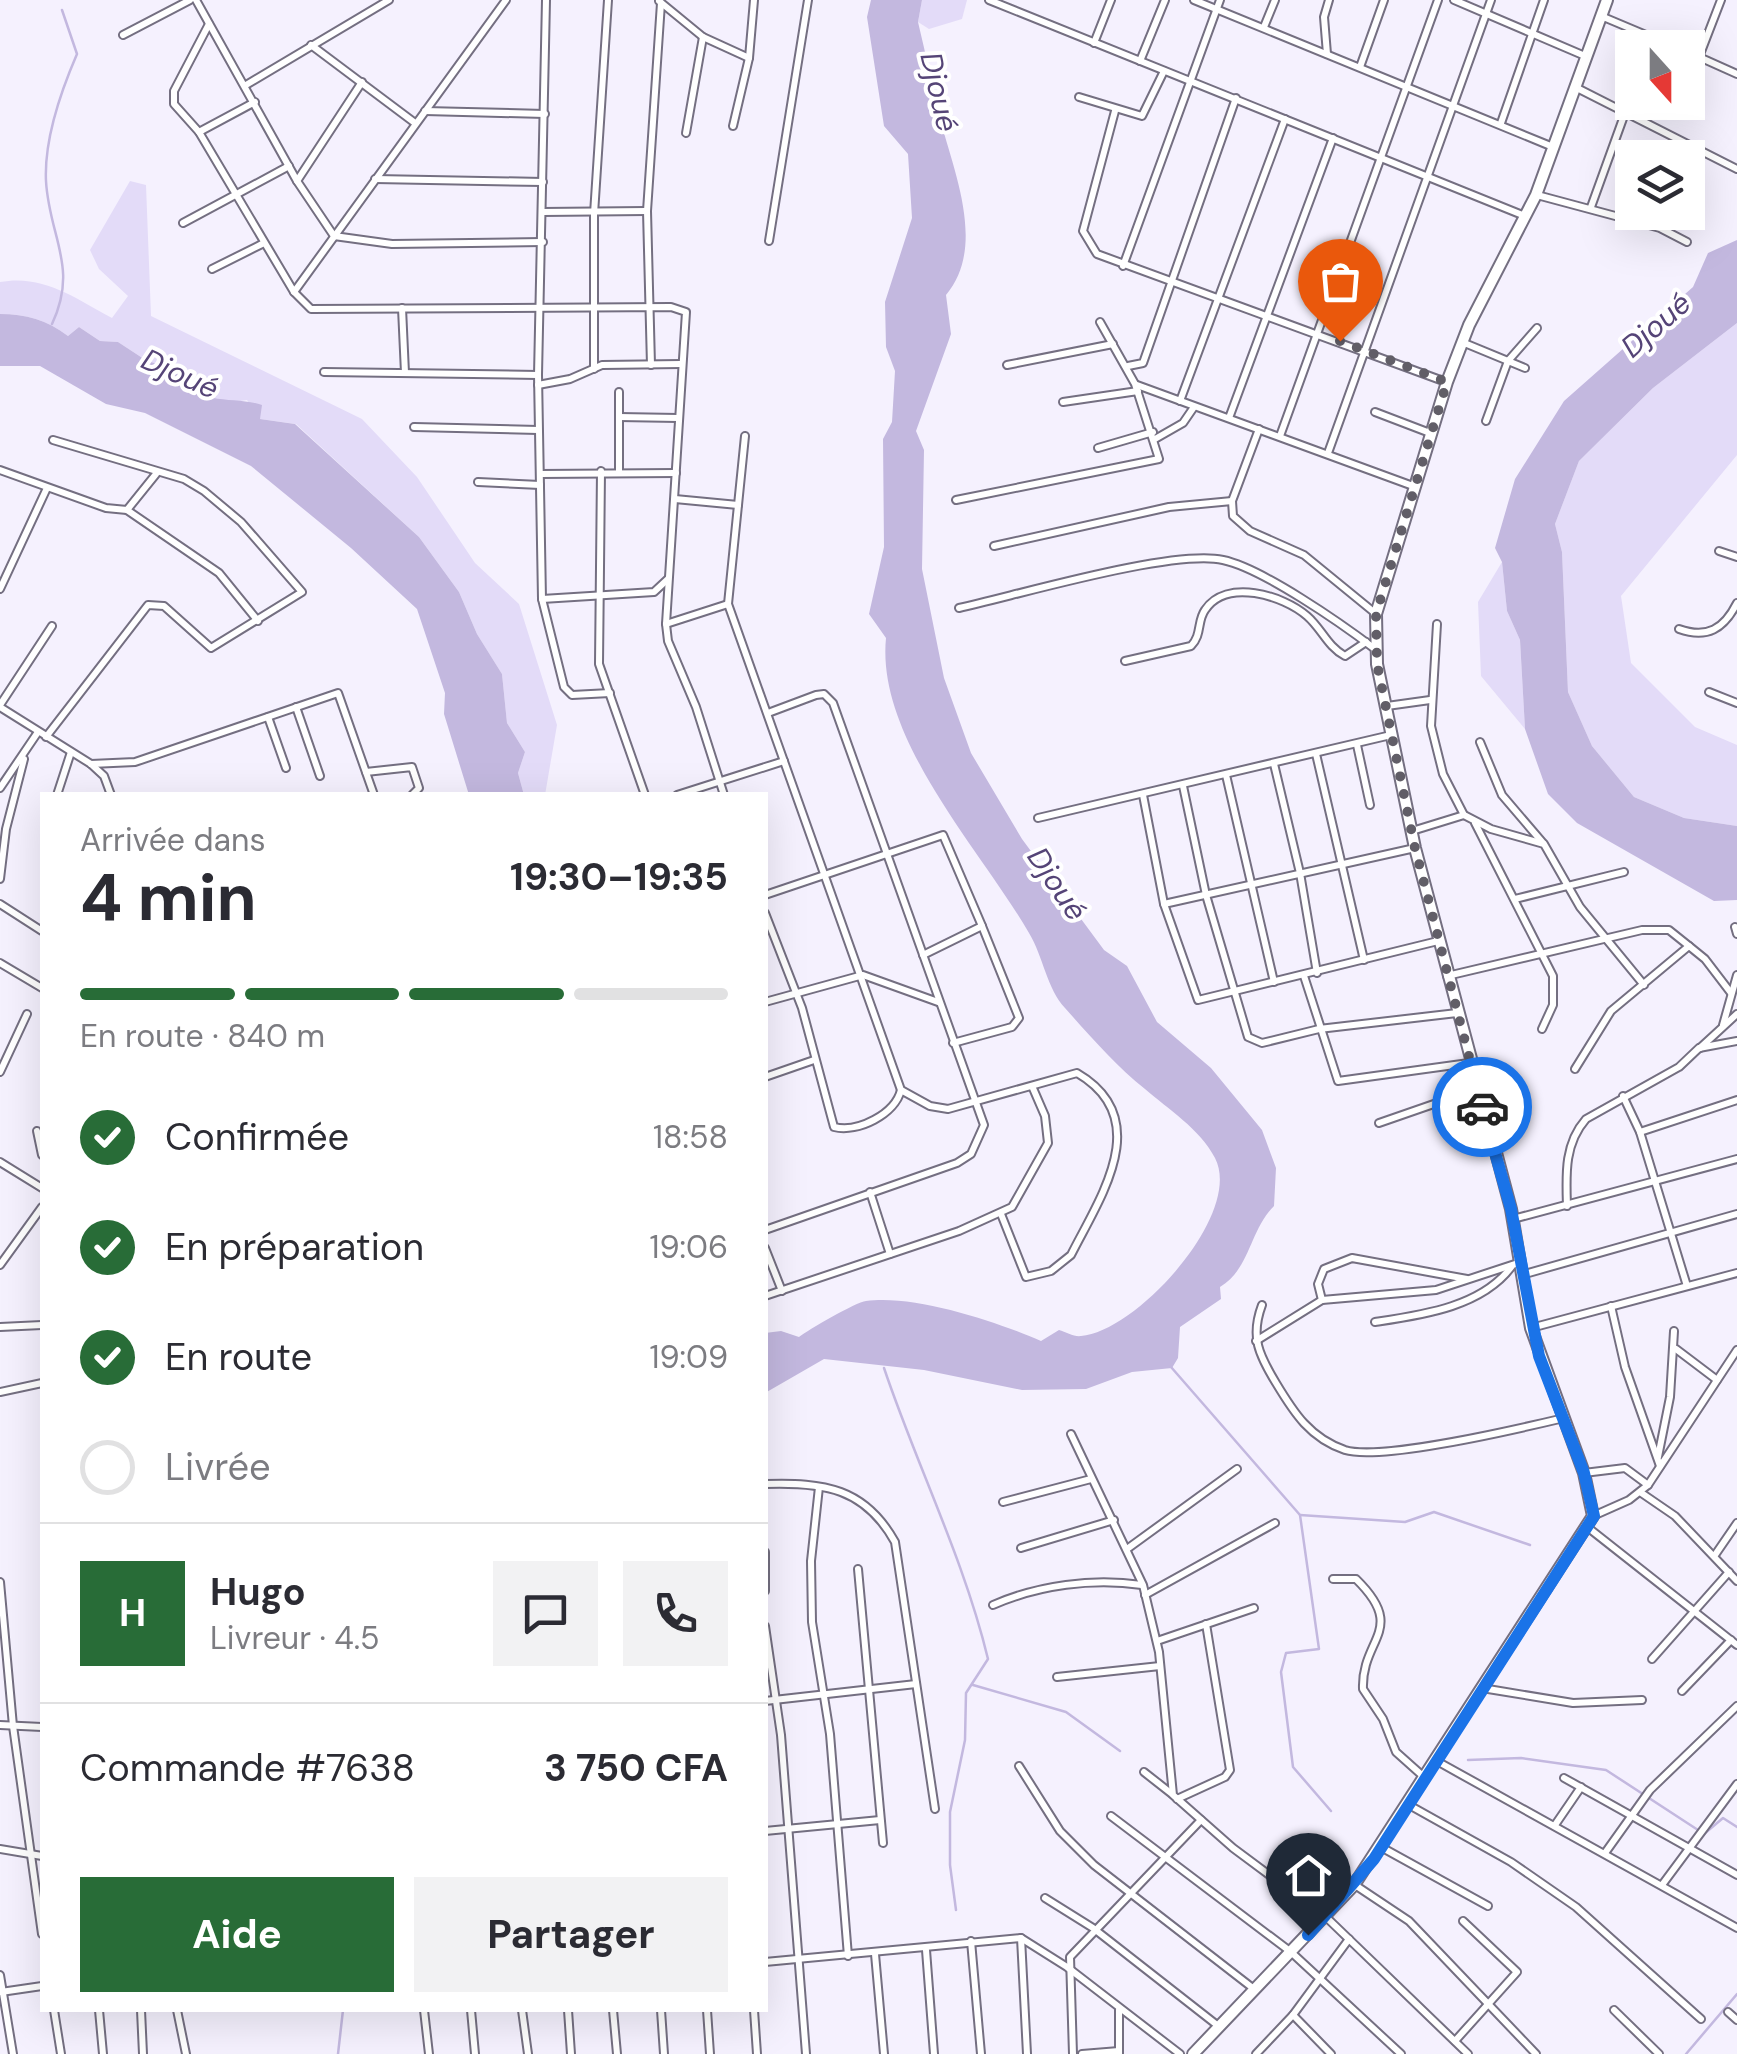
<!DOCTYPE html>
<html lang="fr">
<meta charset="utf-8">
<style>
:root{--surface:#fff;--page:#f2f2f3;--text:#2b2b33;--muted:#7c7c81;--line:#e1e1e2;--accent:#286c37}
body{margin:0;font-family:"DM Sans",sans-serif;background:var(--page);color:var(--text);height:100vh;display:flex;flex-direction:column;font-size:38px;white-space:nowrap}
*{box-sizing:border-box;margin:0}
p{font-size:32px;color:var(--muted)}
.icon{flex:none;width:55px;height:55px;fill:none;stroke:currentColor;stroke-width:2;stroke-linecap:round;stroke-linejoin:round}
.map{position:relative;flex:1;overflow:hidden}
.details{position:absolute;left:40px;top:792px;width:728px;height:1220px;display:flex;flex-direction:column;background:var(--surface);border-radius:0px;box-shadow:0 10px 40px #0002}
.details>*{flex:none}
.needle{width:65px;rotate:159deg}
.controls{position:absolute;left:1615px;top:30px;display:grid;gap:20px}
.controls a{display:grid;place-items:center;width:90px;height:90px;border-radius:0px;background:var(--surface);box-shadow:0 10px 40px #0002;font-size:50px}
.pin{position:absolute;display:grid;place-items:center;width:85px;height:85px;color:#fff;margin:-102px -42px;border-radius:50% 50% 50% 0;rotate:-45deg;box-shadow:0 0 10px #0007}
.pin .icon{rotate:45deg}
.courier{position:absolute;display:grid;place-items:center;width:100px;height:100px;margin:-50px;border:8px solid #1a73e8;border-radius:50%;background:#fff;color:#222;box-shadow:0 2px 12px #0007}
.head em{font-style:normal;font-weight:700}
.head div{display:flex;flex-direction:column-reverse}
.head{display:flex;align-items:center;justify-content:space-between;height:170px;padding:0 40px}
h1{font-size:65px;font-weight:700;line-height:75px}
.bar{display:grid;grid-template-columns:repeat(4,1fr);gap:15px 10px;align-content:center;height:120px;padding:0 40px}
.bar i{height:12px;border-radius:8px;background:var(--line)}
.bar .on{background:var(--accent)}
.bar p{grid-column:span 4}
.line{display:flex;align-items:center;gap:25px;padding:0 40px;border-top:2px solid var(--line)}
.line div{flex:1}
.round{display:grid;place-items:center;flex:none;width:105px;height:105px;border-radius:0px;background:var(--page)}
ol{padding:0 40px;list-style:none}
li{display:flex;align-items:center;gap:30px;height:110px}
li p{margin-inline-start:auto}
li .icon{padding:10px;border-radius:50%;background:var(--accent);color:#fff;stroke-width:4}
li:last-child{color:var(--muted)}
li i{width:55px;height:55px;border:5px solid var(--line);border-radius:50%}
.action{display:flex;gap:20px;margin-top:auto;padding:20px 40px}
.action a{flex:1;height:115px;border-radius:0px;background:var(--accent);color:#fff;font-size:40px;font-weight:700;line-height:115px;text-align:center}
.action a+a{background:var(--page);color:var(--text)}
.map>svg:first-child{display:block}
</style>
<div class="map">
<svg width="1737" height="2054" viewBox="0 0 1737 2054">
<rect width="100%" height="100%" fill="#f5f1fe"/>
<g fill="#e3dbf8">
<path d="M 922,0 L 967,0 L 962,19 L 929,29 L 918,22 Z"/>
<path d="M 130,181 L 146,185 L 151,316 L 362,419 L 417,477 L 475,563 L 519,604 L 557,725 L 545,795 L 524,795 L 518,773 L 525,752 L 507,723 L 502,674 L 477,634 L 459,592 L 419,537 L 296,424 L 260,419 L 247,400 C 221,405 189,395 177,369 L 147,361 L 118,342 L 100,341 L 79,327 L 68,336 C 47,320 26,314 0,314 L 0,282 C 43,274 75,298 112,318 L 128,296 L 99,269 L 90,250 Z"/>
<path d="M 1737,323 L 1737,455 L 1621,596 L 1631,663 L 1695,727 L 1737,745 L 1737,826 L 1684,818 L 1634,797 L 1592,746 L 1568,692 L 1562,552 L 1555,524 L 1579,461 L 1653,388 Z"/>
<path d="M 1502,562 L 1507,611 L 1520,640 L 1525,729 L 1481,676 L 1478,602 Z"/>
</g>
<g fill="#c3b8df">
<path d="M 871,0 L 922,0 L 918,22 C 926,55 933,89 941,122 C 955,175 986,247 946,295 L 951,334 L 916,431 L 924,450 L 922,569 L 944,678 L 971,753 L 1022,839 L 1104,950 L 1127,966 L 1157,1022 L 1211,1068 L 1262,1130 L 1276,1168 L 1274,1206 C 1249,1231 1251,1268 1220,1287 L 1221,1299 L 1180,1327 L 1178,1358 L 1172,1368 L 1132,1372 L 1086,1389 L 1022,1390 L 924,1370 L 824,1359 L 765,1393 L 765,1333 L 781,1331 L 799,1337 C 808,1330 856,1302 866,1301 C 914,1294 998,1322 1041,1341 L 1059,1330 C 1066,1332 1074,1337 1081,1336 C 1136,1332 1244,1214 1215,1158 C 1200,1129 1168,1109 1145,1089 C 1116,1066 1090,1036 1065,1008 C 1047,989 1043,956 1029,933 C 981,850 876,739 886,638 L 869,614 L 884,547 L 883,439 L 892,422 L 895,371 L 886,347 L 885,302 L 912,218 L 908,154 L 884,126 L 867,17 Z"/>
<path d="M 1737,240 L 1737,323 L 1653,388 L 1579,461 L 1555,524 L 1562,552 L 1568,692 L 1592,746 L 1634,797 L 1684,818 L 1737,826 L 1737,900 L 1714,901 L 1577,823 L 1548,794 L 1525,729 L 1520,640 L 1507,611 L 1502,562 L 1495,548 L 1515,479 L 1564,401 L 1693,287 L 1708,253 Z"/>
<path d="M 0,314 C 26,314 47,320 68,336 L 79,327 L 100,341 L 118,342 L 147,361 L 177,369 C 195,409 233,395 262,405 L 260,419 L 295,424 L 419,537 L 459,592 L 477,634 L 502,674 L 507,723 L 525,752 L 518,773 L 524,795 L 469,795 L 444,714 L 445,693 L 417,609 L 351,548 L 251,466 L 145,413 L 106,404 L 40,366 L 0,366 Z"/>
</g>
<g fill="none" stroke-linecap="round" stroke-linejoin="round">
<g stroke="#c3b8df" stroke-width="2.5">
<path d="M 52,324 C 79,267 49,237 46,181 C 44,140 61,91 77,54 L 62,10"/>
<path d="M 1171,1367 L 1300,1515 L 1319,1649 L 1286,1653 L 1281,1672 L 1293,1767 L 1331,1811"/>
<path d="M 884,1368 C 917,1466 964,1559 988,1659 L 966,1693 L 965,1740 L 950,1812 L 950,1865 L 956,1910"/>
<path d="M 1300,1515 L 1405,1522 L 1434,1512 L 1530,1545"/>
<path d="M 973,1685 L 1066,1712 L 1120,1751"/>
<path d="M 1468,1760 L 1521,1758 L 1606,1770 L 1698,1830"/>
<path d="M 1704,1834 L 1723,1818 L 1737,1827"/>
<path d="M 338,2054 L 343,2010"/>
<path d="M 1686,2054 L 1737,1994"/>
</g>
<defs>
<g id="street">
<path d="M 196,0 L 297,181 L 334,236 L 392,244 L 543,242"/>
<path d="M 546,0 L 538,375 L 542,599 L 564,687 L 572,695 L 610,693"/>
<path d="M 989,0 L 1525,216"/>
<path d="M 1194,0 L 1553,147"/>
<path d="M 1454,0 L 1585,56"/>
<path d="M 659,1 L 703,37 L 749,58"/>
<path d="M 1601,16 L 1677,48"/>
<path d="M 209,24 L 174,91 L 174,104 L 199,132 L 294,292 L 311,309 L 671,307 L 686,312 L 666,624 L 668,641 L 696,707 L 724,795"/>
<path d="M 1264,27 L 1275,0"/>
<path d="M 123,35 L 190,0"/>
<path d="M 1094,43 L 1111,0"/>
<path d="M 311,45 L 415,123"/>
<path d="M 1688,52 L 1737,74"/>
<path d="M 1327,54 L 1324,17 L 1329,0"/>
<path d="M 1699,57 L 1721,0"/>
<path d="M 1140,61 L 1165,0"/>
<path d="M 1360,67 L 1384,0"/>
<path d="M 246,85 L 389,0"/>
<path d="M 1575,87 L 1737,169"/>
<path d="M 1079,97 L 1142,116 L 1164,71"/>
<path d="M 425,111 L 545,114"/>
<path d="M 1115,111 L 1083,231 L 1097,254 L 1446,382"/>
<path d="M 1501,123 L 1544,0"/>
<path d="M 733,126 L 749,58 L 754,0"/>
<path d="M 199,132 L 255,102"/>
<path d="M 686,133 L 703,37"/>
<path d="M 375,179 L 543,182"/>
<path d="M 297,181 L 362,82"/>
<path d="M 1537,195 L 1660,228 L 1687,242"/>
<path d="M 1591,207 L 1625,113"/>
<path d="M 542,212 L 647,211"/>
<path d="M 183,223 L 289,166"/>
<path d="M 769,241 L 808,0"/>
<path d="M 1123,266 L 1220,0"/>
<path d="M 212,269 L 264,243"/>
<path d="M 294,292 L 506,0"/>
<path d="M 402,308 L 405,373"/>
<path d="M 1462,342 L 1525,368"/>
<path d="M 651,365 L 647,211 L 661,3"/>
<path d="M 1007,365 L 1113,344"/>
<path d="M 1128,366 L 1143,363 L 1236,98"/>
<path d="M 594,369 L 594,214 L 608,0"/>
<path d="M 324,372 L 538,375"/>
<path d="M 538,385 L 570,379 L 602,365 L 681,364"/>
<path d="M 1137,385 L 1413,486"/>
<path d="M 1180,401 L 1285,119"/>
<path d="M 1063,402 L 1138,391"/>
<path d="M 1375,412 L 1430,433"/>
<path d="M 619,417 L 678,418"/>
<path d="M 1229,418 L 1333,138"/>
<path d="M 1486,421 L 1508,361 L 1537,328"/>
<path d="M 414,427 L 538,430"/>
<path d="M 1259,429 L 1232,501 L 1233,516 L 1250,531 L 1304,555 L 1375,613"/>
<path d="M 745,436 L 728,604 L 901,1090 L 930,1106 L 948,1109 L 1077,1073 C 1156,1119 1099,1199 1071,1255 L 1051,1271 L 1026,1277 L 1001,1214"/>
<path d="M 1280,436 L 1438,0"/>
<path d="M 1155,439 L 1183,423 L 1194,407"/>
<path d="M 1098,448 L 1153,432"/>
<path d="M 1328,453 L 1491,0"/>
<path d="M 0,470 L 106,508 L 127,510 L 219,573 L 258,621"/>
<path d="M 601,471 L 599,664 L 645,795"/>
<path d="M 619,471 L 619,392"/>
<path d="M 540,474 L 676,473"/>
<path d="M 478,482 L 540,485"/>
<path d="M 675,499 L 738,505"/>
<path d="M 956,500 L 1159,459 L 1135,384 L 1100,322"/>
<path d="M 127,510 L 156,474"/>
<path d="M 994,546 L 1169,507 L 1232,501"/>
<path d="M 1719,551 L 1737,557"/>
<path d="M 0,589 L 47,488"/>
<path d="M 542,599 L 654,592 L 668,579"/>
<path d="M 959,608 C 1018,595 1172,549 1223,560 C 1262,568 1342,624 1375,649"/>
<path d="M 666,624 L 728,604"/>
<path d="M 1437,624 L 1431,726 L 1443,774 L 1464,815 L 1491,829 L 1544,844 L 1580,907 L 1644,985"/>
<path d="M 1679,629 C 1707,639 1724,629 1737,603"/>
<path d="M 1125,661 L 1191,646 C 1202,635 1197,621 1205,610 C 1226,578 1283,595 1307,616 C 1322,629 1327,646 1345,656 L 1366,642"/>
<path d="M 1709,692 L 1737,703"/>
<path d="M 0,705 L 52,626"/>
<path d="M 1387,706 L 1430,700"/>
<path d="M 0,707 L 91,764 L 104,776 L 111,795"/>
<path d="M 296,707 L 320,776"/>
<path d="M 268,717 L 286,768"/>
<path d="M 46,737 L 148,605 L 164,606 L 211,648 L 302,592 L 241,522 L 204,491 L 184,479 L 53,440"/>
<path d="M 1480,742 L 1502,795 L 1543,843"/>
<path d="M 1357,745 L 1370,805"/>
<path d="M 1316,754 L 1364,960"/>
<path d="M 91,764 L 135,762 L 338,693 L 374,795"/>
<path d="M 1274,764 L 1300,873 L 1317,973"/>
<path d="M 366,772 L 412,767 L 419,788 L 412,795"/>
<path d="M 1226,775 L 1274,982"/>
<path d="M 1183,786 L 1206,895 L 1248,1037 L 1262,1043 L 1319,1029 L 1457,1013"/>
<path d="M 0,788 L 38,732"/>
<path d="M 57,795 L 71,752"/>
<path d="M 677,795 L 784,761"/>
<path d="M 1143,795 L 1164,904 L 1198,1000 L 1438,941"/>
<path d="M 1038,818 L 1391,735"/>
<path d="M 1475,823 L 1553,976 L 1553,1005 L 1542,1029"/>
<path d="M 1412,831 L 1464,815"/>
<path d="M 0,879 L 6,829 L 24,759"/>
<path d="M 765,895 L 943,835 L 982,926 L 923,955"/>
<path d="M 1515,899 L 1624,872"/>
<path d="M 0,904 L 42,931"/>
<path d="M 1164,904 L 1415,848"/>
<path d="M 765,913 L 802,1008 L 834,1127 C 858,1133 895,1114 901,1090"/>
<path d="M 1735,927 L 1737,934"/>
<path d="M 0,963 L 42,988"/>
<path d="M 1304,976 L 1338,1081 L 1469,1063"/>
<path d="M 1447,976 L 1642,930 L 1669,930 L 1689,946"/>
<path d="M 765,1002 L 863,975 L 938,1002"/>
<path d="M 1723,1025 L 1737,975"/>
<path d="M 953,1043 L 1012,1027 L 1019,1018 L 982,926"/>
<path d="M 1700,1048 L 1737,1014"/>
<path d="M 1575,1069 L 1611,1011 L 1689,946 L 1705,959 L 1731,993"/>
<path d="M 0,1072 L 27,1014"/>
<path d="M 765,1077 L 814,1060"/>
<path d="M 1623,1096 L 1640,1132 L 1687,1286"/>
<path d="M 1379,1123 L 1477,1089"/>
<path d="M 37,1131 L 42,1155"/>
<path d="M 1640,1132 L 1737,1100"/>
<path d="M 0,1162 L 42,1188"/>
<path d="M 870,1192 L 890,1254"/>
<path d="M 1567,1206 C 1566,1175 1564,1144 1586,1119 L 1679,1067 L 1699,1048 L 1737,1041"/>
<path d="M 1513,1219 L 1737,1159"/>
<path d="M 765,1230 L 957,1163 L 971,1154 L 984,1125 L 833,703 L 824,694 L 816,695 L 768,713"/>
<path d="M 765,1248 L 782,1291"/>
<path d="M 0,1265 L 42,1207"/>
<path d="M 1525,1274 L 1737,1214"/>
<path d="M 765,1296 L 959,1231 L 1012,1207 L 1048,1143 L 1045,1116 L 1032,1086"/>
<path d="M 1322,1300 L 1318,1284 L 1324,1269 L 1352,1258 L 1467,1279"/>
<path d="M 1262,1305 C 1250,1337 1259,1355 1276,1383 C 1294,1413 1310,1438 1345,1450 C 1381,1461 1522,1428 1564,1418"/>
<path d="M 1611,1306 L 1625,1367 L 1660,1466"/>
<path d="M 1375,1322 C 1422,1315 1482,1307 1512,1266"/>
<path d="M 0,1327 L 42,1325"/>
<path d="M 1531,1328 L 1737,1273"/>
<path d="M 1256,1341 L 1322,1300 L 1436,1290 L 1521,1262"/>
<path d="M 1676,1349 L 1717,1380"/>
<path d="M 0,1392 L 42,1383"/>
<path d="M 1071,1434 L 1143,1585 L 1159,1652 L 1173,1795 L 1233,1848 L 1326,1917 L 1468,2054"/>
<path d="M 1658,1457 L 1670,1397 L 1674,1331"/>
<path d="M 1584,1473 L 1625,1468 L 1648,1485"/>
<path d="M 765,1484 C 824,1482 865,1488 895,1542 L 935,1809"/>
<path d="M 819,1487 L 811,1561 L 812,1622 L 830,1734 L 848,1956"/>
<path d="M 1640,1492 L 1675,1516 L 1737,1581"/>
<path d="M 1003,1502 L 1091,1479"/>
<path d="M 1593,1516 L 1629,1500 L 1648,1485 L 1737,1350"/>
<path d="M 1586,1526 L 1737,1645"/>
<path d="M 1021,1548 L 1114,1520"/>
<path d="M 1127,1549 L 1237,1469"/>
<path d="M 765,1552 L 765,1591"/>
<path d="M 1715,1555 L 1737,1523"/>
<path d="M 858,1569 L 883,1843"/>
<path d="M 1333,1579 L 1356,1579 C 1408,1630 1361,1638 1363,1689 L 1383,1719 L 1396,1752 L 1424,1777"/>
<path d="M 0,1582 L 13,1726 L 42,1934"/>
<path d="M 1145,1595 L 1275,1523"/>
<path d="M 993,1605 C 1039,1585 1092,1578 1142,1585"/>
<path d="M 765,1626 L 781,1735 L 806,2054"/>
<path d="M 1157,1641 L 1254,1608"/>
<path d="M 1652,1659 L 1729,1572"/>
<path d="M 1057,1677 L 1160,1666"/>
<path d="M 1482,1688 L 1573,1703 L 1642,1700"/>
<path d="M 1682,1691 L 1731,1640"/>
<path d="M 765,1701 L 916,1684"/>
<path d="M 0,1725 L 42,1727"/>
<path d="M 1435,1760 L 1737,1928"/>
<path d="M 1019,1766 L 1060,1831 L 1094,1865 L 1254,1989"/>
<path d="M 1144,1772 L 1172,1794"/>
<path d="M 1564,1778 L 1737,1875"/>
<path d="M 1177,1799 L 1225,1777 L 1230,1770 L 1206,1624"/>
<path d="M 1409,1805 L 1511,1862 L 1576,1907 L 1701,2019"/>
<path d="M 1111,1816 L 1291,1952 L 1401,2054"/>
<path d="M 1555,1825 L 1581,1787"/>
<path d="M 765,1831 L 880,1820"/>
<path d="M 1381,1847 L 1488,1906"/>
<path d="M 0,1849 L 42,1856"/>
<path d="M 1605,1853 L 1650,1790 L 1737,1706"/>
<path d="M 1355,1885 L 1409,1921 L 1536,2054"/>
<path d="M 1662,1885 L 1737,1784"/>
<path d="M 1045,1898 L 1093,1928 L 1217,2025"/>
<path d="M 1021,1938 L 1027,2054"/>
<path d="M 971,1941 L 981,2054"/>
<path d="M 926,1950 L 934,2054"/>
<path d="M 875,1954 L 884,2054"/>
<path d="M 765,1962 L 1021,1938 L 1067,1967 L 1180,2054"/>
<path d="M 0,1975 L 13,2054"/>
<path d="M 1,1992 L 42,1986"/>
<path d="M 54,2010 L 61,2054"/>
<path d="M 99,2010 L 103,2054"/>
<path d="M 141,2010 L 143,2054"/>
<path d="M 177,2010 L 186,2054"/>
<path d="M 424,2010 L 429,2054"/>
<path d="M 471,2010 L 475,2054"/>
<path d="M 522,2010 L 528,2054"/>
<path d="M 568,2010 L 571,2054"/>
<path d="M 613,2010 L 617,2054"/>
<path d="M 661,2010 L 664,2054"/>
<path d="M 707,2010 L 710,2054"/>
<path d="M 754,2010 L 757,2054"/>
<path d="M 1614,2010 L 1659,2054"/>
<path d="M 1728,2012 L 1737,2020"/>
<path d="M 1293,2015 L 1331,2054"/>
<path d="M 1455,2041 L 1517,1972 L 1463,1921"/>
<path d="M 1073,2054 L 1070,1957 L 1201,1820"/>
<path d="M 1082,2054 L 1119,2051"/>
<path d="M 1119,2054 L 1119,2010"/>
<path d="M 1256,2054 L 1293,2015 L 1349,1939"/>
</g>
<path id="secondary" d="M 1193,2054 L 1354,1885 L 1593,1516 L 1584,1473 L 1531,1328 L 1511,1209 L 1415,848 L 1377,664 L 1376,614 L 1447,382 L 1469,325 L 1536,195 L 1607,0"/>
</defs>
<use href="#street" stroke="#746f81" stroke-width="10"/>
<use href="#secondary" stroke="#746f81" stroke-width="14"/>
<use href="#street" stroke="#fff" stroke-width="6"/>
<use href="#secondary" stroke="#fff" stroke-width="10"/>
</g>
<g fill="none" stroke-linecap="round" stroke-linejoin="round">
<path stroke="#615e67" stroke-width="10" stroke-dasharray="0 18" d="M 1340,341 L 1447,382 L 1376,614 L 1377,664 L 1415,848 L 1482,1107"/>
<path stroke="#1a73e8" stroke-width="12" d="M 1308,1935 L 1374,1859 L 1594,1516 L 1584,1473 L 1539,1356 L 1511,1209 L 1482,1107"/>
</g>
<g text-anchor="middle" stroke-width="8" stroke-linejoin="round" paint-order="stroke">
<g font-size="30" font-style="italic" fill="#547" stroke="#fff">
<text transform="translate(939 92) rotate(77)" y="10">Djoué</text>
<text transform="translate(1656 325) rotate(-41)" y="10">Djoué</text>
<text transform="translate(180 374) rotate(24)" y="10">Djoué</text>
<text transform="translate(1057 884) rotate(56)" y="10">Djoué</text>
</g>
</g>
</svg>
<div class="controls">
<a><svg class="needle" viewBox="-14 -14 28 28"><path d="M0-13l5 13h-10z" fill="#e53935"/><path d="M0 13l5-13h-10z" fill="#7c7c81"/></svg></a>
<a><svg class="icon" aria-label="layers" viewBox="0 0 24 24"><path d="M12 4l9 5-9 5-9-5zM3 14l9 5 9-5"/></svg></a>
</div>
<div class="pin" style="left:1340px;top:341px;background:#ea580c"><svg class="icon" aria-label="bag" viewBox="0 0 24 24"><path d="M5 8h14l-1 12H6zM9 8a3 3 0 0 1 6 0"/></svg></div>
<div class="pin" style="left:1308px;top:1935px;background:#1f2937"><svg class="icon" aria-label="home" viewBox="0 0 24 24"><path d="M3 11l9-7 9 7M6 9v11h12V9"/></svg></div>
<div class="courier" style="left:1482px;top:1107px"><svg class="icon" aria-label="car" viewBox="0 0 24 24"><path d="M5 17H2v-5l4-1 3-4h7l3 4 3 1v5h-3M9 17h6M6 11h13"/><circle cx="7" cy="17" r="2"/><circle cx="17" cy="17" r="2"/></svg></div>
<section class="details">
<div class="head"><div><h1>4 min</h1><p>Arrivée dans</p></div><em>19:30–19:35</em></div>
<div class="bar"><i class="on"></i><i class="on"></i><i class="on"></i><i></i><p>En route · 840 m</p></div>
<ol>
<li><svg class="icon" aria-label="check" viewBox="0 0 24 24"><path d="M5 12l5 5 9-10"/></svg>Confirmée<p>18:58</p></li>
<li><svg class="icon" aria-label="check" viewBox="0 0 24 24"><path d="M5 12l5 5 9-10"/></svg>En préparation<p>19:06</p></li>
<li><svg class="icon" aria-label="check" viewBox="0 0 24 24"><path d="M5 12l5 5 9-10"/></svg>En route<p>19:09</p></li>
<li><i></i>Livrée</li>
</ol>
<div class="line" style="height:180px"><b class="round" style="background:var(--accent);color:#fff">H</b><div><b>Hugo</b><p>Livreur · 4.5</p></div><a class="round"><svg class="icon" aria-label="chat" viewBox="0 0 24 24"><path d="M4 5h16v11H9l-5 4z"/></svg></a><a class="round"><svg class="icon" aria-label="phone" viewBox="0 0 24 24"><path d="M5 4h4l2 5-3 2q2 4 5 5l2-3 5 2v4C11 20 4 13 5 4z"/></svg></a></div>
<div class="line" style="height:130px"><div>Commande #7638</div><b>3 750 CFA</b></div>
<div class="action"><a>Aide</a><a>Partager</a></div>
</section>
</div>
